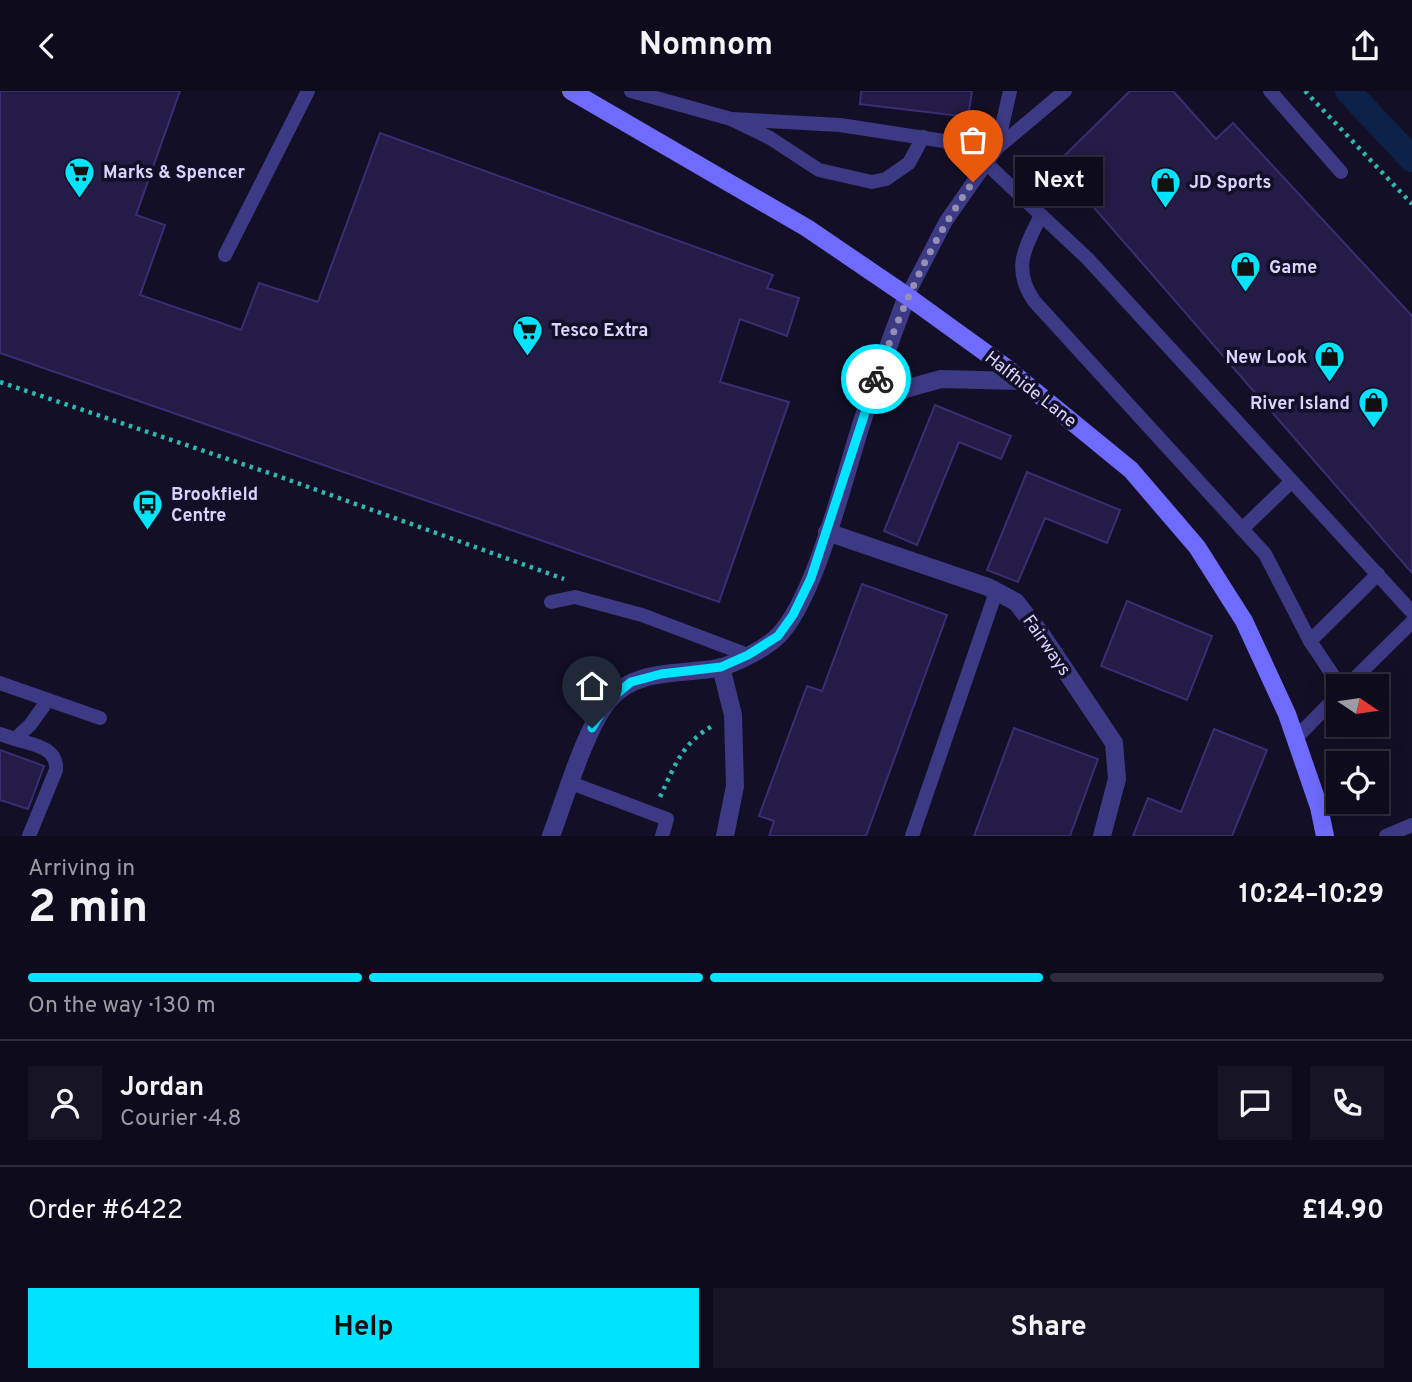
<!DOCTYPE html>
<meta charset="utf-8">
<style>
:root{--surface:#0e0b1c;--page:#171425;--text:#f1f3f6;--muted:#9b9ba3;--line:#2e2b3b;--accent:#00e5ff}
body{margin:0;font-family:Overpass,sans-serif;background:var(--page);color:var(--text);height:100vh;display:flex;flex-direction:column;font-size:26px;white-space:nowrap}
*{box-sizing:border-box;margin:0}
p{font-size:23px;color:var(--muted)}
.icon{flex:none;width:38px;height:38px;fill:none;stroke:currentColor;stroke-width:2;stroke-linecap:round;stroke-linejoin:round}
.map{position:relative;height:745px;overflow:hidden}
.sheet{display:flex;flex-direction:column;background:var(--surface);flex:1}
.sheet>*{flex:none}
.needle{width:46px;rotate:103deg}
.controls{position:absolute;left:1326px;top:583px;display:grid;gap:14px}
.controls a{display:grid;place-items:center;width:63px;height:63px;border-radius:0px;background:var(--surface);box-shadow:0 4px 18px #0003,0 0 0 2px var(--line);font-size:35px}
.pin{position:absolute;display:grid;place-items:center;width:60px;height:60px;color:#fff;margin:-72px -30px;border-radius:50% 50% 50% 0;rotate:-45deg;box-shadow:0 0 7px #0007}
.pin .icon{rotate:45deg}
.courier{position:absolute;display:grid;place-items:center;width:70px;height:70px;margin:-35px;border:5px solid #00e5ff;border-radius:50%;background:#fff;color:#222;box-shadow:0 2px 9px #0007}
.bubble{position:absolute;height:49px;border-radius:0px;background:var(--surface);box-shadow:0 4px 18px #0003,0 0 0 2px var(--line);font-size:23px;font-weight:700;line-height:49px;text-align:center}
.head em{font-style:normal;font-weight:700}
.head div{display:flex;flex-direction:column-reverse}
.head{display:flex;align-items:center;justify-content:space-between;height:119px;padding:0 28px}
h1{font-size:46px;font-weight:700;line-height:52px}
.bar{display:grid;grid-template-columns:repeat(4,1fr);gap:10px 7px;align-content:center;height:84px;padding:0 28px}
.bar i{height:9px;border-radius:5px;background:var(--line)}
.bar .on{background:var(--accent)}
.bar p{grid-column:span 4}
.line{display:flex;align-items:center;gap:18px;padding:0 28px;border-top:2px solid var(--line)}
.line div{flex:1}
.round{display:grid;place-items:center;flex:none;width:74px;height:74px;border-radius:0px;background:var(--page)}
.button{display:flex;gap:14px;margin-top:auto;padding:14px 28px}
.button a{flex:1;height:80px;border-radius:0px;background:var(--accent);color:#111;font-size:28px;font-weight:700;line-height:80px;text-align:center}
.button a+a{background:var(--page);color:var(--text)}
header{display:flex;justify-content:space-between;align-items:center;height:91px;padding:0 28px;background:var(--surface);font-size:32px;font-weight:700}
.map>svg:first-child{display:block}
</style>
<header><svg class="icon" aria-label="back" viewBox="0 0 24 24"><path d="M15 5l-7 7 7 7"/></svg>Nomnom<svg class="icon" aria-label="share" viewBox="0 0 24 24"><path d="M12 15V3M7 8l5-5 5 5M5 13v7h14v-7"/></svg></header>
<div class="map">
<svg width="1412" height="745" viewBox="0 0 1412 745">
<rect width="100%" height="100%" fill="#130f26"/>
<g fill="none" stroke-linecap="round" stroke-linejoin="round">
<path stroke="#0c2248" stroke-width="26" d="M 1348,0 L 1412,68"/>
</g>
<g fill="#241b47" stroke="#3b2d73" stroke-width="2">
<path d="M 0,0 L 180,0 L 136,124 L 165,134 L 140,204 L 241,239 L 259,192 L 318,211 L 380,42 L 773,184 L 767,197 L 799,207 L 787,245 L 740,228 L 720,291 L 789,311 L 719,511 L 0,262 Z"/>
<path d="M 861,0 L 972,0 L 968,26 L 860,13 Z"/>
<path d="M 1130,0 L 1173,0 L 1216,48 L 1233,32 L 1412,225 L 1412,482 L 1056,73 Z"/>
<path d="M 935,314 L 1011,345 L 1001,368 L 959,351 L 917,454 L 884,440 Z"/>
<path d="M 1027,381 L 1120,419 L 1107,452 L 1045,427 L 1018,491 L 987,479 Z"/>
<path d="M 862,493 L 947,524 L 866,745 L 769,745 L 774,730 L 759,725 L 807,595 L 822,600 Z"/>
<path d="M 1127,510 L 1212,545 L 1187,609 L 1101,575 Z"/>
<path d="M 1014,637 L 1098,668 L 1070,745 L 974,745 Z"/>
<path d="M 1214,638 L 1267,659 L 1232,745 L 1133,745 L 1148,707 L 1181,721 Z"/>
<path d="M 0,659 L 44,675 L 28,718 L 0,709 Z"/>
</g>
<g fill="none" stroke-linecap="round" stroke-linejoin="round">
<g stroke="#2fb8b0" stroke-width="4.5" stroke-dasharray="3.5 5" stroke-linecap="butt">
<path d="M 1305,0 L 1412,113"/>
<path d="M 0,291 L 275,384 L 564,488"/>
<path d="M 660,706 C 675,674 682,652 714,634"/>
</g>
<g stroke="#3d3a85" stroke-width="14">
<path d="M 631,0 L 731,28 L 770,47 L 819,79 L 872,91 L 886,88 L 909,72 L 923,46"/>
<path d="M 1270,0 L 1341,81"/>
<path d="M 731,28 L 840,34 L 944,50 L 986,72 L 1041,124"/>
<path d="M 997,57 L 1010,0"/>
<path d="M 225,164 L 308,0"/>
<path d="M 907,205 L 946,130 L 997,57 L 1065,0"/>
<path d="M 1242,438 L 1292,390"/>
<path d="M 551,511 L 575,506 L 642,524 L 748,564"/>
<path d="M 1310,550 L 1378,483"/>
<path d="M 0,592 L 100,627"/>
<path d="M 1340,595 L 1310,550 L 1265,463 L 1034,210 C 1011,176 1026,156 1041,124 L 1087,167 L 1412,521"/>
<path d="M 1347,595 L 1412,531"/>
<path d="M 0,643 L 15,648 L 30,634 L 48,609"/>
<path d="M 15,648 C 33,654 58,656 56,679 L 29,745"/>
<path d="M 1295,648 L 1339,603"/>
<path d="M 571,692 L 667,728 L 662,745"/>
<path d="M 912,745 L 996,501"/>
<path d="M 1386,745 L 1412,734"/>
</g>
<g stroke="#3d3a85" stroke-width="18">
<path d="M 867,316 L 905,298 L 941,288 L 1023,290"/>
<path d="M 827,441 L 988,496 L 1016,511 L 1041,543 L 1114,652 L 1117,688 L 1102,745"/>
<path d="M 721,576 L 733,624 L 735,695 L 725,745"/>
<path d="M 551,745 C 565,708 585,638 609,609 C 636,577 680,584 717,577 C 734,574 766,557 778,545 C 815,508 844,387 861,334 C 875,290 891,248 907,205"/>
</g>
<path stroke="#6f6bff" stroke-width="18" d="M 571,0 L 807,137 L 907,205 L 1004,275 L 1131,379 L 1197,456 L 1244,530 L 1287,623 L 1319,716 L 1325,745"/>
</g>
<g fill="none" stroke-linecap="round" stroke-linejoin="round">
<path stroke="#948fb3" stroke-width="7" stroke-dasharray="0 12.6" d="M 876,288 C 902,216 928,155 973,91"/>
<path stroke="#00e5ff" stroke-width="9" d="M 592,637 L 609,609 L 631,591 L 661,583 L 721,576 L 748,564 L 778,545 L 793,524 L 811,487 L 876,288"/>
</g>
<defs>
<symbol id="supermarket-pin" viewBox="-11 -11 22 30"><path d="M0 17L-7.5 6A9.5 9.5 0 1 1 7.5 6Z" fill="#00e5ff" stroke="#130f26"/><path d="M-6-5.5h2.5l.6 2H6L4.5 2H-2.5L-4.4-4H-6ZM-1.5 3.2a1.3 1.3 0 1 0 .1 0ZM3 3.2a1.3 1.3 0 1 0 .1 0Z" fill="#111"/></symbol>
<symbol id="shop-pin" viewBox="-11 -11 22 30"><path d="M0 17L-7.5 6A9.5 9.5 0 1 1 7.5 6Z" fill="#00e5ff" stroke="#130f26"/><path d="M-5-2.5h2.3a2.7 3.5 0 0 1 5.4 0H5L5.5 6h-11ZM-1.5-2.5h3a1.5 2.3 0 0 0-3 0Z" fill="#111"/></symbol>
<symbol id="bus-pin" viewBox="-11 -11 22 30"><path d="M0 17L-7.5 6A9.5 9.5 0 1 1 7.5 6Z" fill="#00e5ff" stroke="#130f26"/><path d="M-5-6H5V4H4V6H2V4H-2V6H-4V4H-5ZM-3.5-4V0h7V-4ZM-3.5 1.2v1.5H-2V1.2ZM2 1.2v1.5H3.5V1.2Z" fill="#111"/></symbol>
</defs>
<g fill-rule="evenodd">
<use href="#supermarket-pin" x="62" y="64" width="35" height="47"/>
<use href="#shop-pin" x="1148" y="74" width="35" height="47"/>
<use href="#shop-pin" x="1228" y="158" width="35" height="47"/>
<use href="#supermarket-pin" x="510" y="222" width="35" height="47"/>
<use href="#shop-pin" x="1312" y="248" width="35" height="47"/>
<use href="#shop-pin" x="1356" y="294" width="35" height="47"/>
<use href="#bus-pin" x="130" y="396" width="35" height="47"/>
</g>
<g text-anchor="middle" stroke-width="7" stroke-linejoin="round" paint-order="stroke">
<g font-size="18" font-weight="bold" fill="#d9d4ff" stroke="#130f26" text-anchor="start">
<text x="103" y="87">Marks &amp; Spencer</text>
<text x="1189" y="97">JD Sports</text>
<text x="1269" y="182">Game</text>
<text x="551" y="245">Tesco Extra</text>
<text x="1307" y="272" text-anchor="end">New Look</text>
<text x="1350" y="318" text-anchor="end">River Island</text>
<text x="171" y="409">Brookfield<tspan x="171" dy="21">Centre</tspan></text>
</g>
<g font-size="18" fill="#d9d4ff" stroke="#130f26">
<text transform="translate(1031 298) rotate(38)" y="6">Halfhide Lane</text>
<text transform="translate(1047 554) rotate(55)" y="6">Fairways</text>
</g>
</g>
</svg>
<div class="controls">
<a><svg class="needle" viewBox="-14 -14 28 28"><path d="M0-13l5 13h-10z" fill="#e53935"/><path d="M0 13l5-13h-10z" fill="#9b9ba3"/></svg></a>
<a><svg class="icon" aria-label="locate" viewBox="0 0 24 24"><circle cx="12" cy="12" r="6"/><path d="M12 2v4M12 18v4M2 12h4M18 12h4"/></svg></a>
</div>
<div class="pin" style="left:973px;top:91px;background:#ea580c"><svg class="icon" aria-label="bag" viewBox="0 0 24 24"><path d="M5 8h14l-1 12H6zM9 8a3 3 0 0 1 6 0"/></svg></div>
<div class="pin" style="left:592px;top:637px;background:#1f2937"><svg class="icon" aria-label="home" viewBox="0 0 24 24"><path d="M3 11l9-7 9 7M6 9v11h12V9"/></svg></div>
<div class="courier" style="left:876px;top:288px"><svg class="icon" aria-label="bike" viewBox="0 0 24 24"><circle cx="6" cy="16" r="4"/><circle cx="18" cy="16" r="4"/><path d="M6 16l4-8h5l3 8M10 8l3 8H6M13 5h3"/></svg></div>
<div class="bubble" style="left:1015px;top:66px;width:88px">Next</div>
</div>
<section class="sheet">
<div class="head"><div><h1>2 min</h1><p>Arriving in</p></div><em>10:24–10:29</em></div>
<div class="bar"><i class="on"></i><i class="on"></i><i class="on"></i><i></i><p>On the way · 130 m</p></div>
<div class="line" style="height:126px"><a class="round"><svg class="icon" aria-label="person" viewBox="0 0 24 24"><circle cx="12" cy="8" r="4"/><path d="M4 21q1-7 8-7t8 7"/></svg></a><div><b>Jordan</b><p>Courier · 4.8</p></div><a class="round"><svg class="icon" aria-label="chat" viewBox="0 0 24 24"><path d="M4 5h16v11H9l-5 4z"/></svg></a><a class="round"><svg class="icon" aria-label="phone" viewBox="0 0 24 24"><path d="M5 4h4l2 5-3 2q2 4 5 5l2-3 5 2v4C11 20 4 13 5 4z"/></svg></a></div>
<div class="line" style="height:91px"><div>Order #6422</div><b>£14.90</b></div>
<div class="button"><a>Help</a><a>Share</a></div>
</section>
